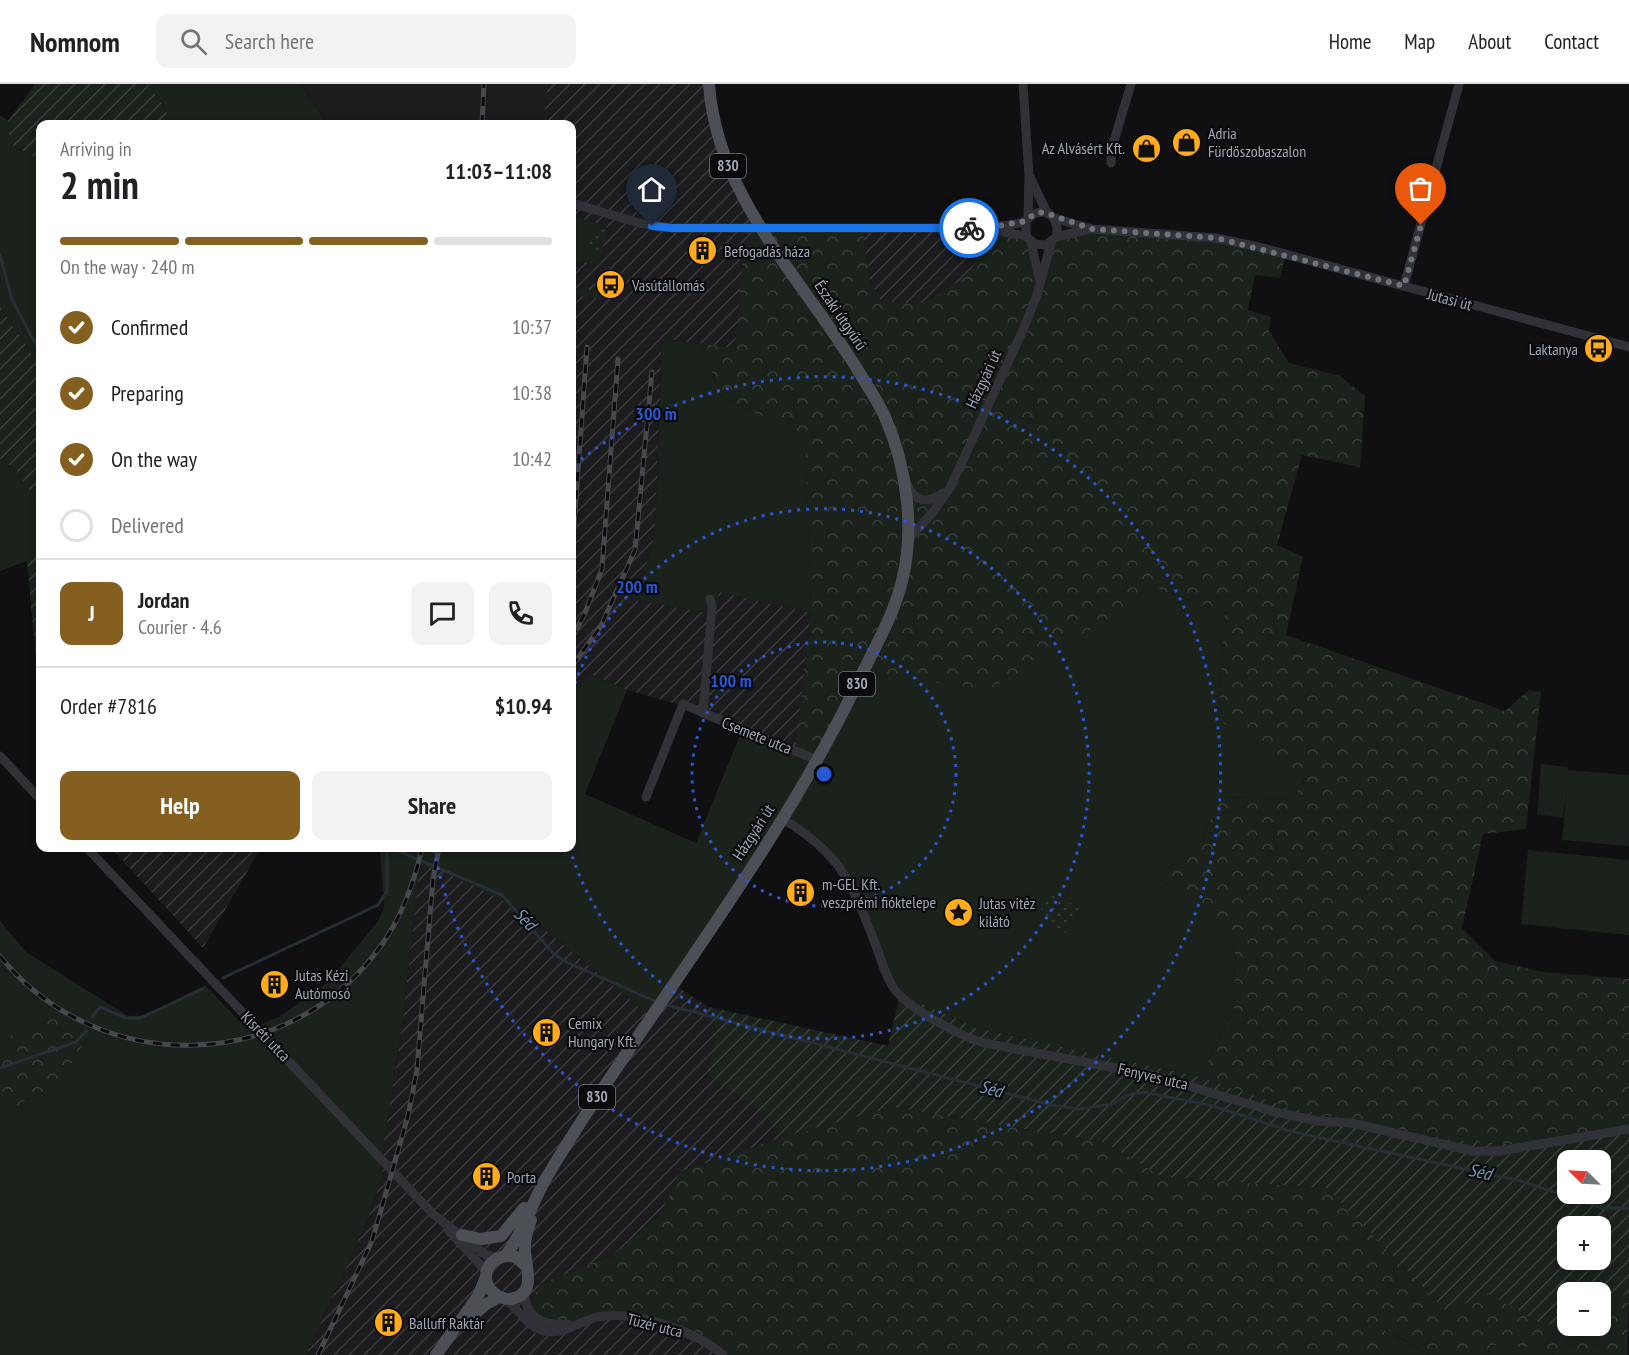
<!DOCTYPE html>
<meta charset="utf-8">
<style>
:root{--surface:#fff;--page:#f2f2f2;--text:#202124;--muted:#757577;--line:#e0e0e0;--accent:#845f20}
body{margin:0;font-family:"PT Sans Narrow",sans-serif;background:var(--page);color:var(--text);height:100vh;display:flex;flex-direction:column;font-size:22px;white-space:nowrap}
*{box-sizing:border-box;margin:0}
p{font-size:20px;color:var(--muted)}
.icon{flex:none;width:33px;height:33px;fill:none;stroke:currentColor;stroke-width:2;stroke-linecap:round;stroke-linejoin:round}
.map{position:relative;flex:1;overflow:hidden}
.side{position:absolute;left:36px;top:36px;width:540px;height:732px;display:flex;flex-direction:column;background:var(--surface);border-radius:12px;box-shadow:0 3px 9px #0003}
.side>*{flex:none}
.needle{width:39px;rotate:294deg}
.fabs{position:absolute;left:1557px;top:1066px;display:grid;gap:12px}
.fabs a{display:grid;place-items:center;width:54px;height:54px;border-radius:12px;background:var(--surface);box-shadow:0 3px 9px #0003;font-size:30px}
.pin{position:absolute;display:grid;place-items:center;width:51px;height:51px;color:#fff;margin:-62px -26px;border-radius:50% 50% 50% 0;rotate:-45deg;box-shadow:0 0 6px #0007}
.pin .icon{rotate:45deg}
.courier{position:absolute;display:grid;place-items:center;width:60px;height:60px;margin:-30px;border:4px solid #1a73e8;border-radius:50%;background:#fff;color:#222;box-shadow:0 2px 8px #0007}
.summary em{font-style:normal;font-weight:800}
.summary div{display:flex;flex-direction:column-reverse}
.summary{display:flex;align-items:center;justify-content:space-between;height:102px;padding:0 24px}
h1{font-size:39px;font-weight:800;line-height:45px}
.bar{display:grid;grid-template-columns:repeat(4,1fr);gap:9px 6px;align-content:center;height:72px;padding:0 24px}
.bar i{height:8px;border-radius:4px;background:var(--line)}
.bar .on{background:var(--accent)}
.bar p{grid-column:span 4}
.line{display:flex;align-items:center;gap:15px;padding:0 24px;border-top:2px solid var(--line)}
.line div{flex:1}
.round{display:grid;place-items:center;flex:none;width:63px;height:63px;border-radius:12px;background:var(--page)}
ol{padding:0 24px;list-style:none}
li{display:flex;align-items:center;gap:18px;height:66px}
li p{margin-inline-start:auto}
li .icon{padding:6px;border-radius:50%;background:var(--accent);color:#fff;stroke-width:4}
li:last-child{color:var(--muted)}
li i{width:33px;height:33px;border:3px solid var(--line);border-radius:50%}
.button{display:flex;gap:12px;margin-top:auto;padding:12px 24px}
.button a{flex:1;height:69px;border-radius:12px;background:var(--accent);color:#fff;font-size:24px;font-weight:800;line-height:69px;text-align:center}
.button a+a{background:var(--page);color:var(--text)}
header{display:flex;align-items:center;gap:36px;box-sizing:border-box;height:84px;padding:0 30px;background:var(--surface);border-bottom:2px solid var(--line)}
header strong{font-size:28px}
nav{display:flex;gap:33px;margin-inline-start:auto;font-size:21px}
.search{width:420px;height:54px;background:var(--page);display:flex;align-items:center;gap:15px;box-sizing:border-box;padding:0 21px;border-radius:12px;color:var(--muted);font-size:22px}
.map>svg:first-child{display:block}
</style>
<header>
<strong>Nomnom</strong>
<div class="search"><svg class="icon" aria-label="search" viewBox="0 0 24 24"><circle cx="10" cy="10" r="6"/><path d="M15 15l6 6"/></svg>Search here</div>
<nav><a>Home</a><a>Map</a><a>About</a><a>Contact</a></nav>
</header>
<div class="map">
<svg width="1629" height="1271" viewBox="0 0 1629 1271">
<defs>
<pattern id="industrial-furrows" width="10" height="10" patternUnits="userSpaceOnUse" patternTransform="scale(1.5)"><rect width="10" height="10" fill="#1c1c1f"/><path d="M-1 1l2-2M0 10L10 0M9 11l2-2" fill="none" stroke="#3a3a3d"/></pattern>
<pattern id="forest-crowns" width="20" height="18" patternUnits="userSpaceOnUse" patternTransform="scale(1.5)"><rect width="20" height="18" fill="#1a221b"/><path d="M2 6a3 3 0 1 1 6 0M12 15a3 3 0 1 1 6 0" fill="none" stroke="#383f3a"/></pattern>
<pattern id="park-dots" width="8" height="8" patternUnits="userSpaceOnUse" patternTransform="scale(1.5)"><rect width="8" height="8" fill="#1a221b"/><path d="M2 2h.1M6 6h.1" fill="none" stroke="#383f3a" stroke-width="1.8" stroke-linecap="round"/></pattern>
<pattern id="garden-furrows" width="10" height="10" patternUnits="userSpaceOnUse" patternTransform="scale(1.5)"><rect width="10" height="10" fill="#1a221b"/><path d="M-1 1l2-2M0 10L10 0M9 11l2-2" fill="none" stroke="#383f3a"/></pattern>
</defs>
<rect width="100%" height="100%" fill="#101012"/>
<path fill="#1c1c1f" d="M 300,0 L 547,0 L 544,40 L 327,40 Z"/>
<g fill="url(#industrial-furrows)">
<path d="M 547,0 L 708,0 L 719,56 L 761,142 L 744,163 L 735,264 L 662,255 L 655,451 L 636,516 L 714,530 L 718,507 L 811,529 L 795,668 L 684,622 L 627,606 L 592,591 L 572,606 L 572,40 L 544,40 Z"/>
<path d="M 862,141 L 983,143 L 983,171 L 960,197 L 920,220 L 881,218 L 870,197 Z"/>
<path d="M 111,764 L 261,764 L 203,864 Z"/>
<path d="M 420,779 L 445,787 L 523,827 L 651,933 L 673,900 L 709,923 L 717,949 L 707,990 L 762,1029 L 783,1053 L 680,1088 L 660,1131 L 612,1172 L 540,1200 L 523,1239 L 583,1241 L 606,1235 L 630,1237 L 670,1244 L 722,1271 L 306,1271 L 364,1144 L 383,1090 L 384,1055 L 401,950 Z"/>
</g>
<g fill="#1a221b">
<path d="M 149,0 L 300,0 L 327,40 L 177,40 L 169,32 Z"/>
<path d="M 0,31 L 8,37 L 10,60 L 40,76 L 40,273 L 36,276 L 0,223 Z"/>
<path d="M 572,131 L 607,143 L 599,180 L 572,177 Z"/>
<path d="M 572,204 L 613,208 L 604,215 L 572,211 Z"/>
<path d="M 662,255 L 702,260 L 721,313 L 805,352 L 811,529 L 719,508 L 714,530 L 636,516 L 655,451 Z"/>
<path d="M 0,374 L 16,386 L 39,416 L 40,466 L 27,477 L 0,487 Z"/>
<path d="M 1159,505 L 1225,529 L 1218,636 L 1280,674 L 1306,693 L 1291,715 L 1219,713 L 1201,759 L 1156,794 L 1194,815 L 1235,863 L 1234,926 L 1200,993 L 976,944 L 900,910 L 895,905 L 843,785 L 783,733 L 651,933 L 523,827 L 445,787 L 420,780 L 401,950 L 384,1055 L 383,1090 L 364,1144 L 306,1271 L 0,1271 L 0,1031 L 60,998 L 5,955 L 0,956 L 0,837 L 26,868 L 128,932 L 146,931 L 205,901 L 247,945 L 279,933 L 328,898 L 378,837 L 384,824 L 380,764 L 572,764 L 572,606 L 592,591 L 627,606 L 585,710 L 696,759 L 742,646 L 815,676 L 865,588 L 1094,542 Z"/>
<path d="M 1541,680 L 1568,683 L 1568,686 L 1629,691 L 1629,762 L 1562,756 L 1567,704 L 1563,733 L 1537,731 Z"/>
<path d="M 1528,766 L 1629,776 L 1629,851 L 1521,840 Z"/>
<path d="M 1385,1245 L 1429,1271 L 1377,1271 Z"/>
<path d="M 1489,1261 L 1527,1263 L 1543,1270 L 1555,1271 L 1488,1271 Z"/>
</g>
<g fill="url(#forest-crowns)">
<path d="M 862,141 L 870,197 L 882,218 L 920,220 L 960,197 L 983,171 L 983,143 L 1025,153 L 1038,192 L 1057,154 L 1101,145 L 1217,152 L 1286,169 L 1280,194 L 1255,191 L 1248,226 L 1271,233 L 1269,247 L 1289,279 L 1340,292 L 1365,312 L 1360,383 L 1302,371 L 1277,461 L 1303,473 L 1286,551 L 1505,627 L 1529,606 L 1541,608 L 1526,745 L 1483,750 L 1462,844 L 1495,877 L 1543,888 L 1629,895 L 1629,1041 L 1520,1061 L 1452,1056 L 1290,1024 L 1200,993 L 1234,926 L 1235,863 L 1194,815 L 1156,794 L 1201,759 L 1219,713 L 1291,715 L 1306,694 L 1280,674 L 1218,636 L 1225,529 L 1159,505 L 989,606 L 865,588 L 815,676 L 795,668 L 811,529 L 805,352 L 721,313 L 702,260 L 735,264 L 744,163 L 752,150 L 761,142 Z"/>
<path d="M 50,931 L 79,944 L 81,963 L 60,998 L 0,1031 L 0,956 Z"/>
<path d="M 893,1023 L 1104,1058 L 1163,1093 L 1327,1104 L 1447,1228 L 1487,1208 L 1546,1241 L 1567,1233 L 1568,1242 L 1600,1242 L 1601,1220 L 1629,1209 L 1627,1271 L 1555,1271 L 1543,1270 L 1527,1263 L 1489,1261 L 1488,1271 L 1429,1271 L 1386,1245 L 1377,1271 L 722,1271 C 690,1252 642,1229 603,1236 C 583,1240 564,1249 545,1252 L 536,1250 L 523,1239 L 540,1200 L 612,1172 L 660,1131 L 680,1088 L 783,1053 Z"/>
</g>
<g fill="url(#park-dots)">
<path d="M 595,141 L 605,145 L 598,167 L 588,163 Z"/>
<path d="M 1051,808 L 1079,824 L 1065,849 L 1037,833 Z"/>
</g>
<g fill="url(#garden-furrows)" fill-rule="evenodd">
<path d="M 35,0 L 149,0 L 169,32 L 177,40 L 40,40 L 40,76 L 10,60 L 8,37 Z"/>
<path d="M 0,223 L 36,276 L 40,273 L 40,422 L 16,386 L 0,374 Z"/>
<path d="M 40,466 L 40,597 L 38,597 L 27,477 Z"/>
<path d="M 900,910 L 976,944 L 1200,993 L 1290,1024 L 1452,1056 L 1520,1061 L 1629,1041 L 1629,1209 L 1601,1220 L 1600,1209 L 1568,1209 L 1567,1233 L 1546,1242 L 1487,1209 L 1447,1228 L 1327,1104 L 1163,1093 L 1104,1058 L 893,1023 L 783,1053 L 762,1029 L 707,990 L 717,949 L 709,923 L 888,962 ZM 1568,1077 L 1600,1077 L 1600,1110 L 1568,1110 ZM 1568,1143 L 1600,1143 L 1600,1176 L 1568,1176 Z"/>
</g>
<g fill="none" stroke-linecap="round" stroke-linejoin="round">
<g stroke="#262f36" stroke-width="3">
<path d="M 0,171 L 12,216 L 40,268"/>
<path d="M 391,764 L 502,811 L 553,869 L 566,878 L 657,918"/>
<path d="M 223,894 L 378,821 L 387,807 L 387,764"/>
<path d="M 663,920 L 1052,1021 L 1079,1025 L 1112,1020 L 1128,1011 L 1143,1008 L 1213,1022 L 1293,1048 L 1521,1097 L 1602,1124 L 1629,1124"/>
<path d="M 92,933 L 100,923 L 126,934 L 140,934 L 203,905"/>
<path d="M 0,984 L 76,958 L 87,946"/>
</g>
<g stroke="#313237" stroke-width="9">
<path d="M 1023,0 L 1029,92 L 1028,134"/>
<path d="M 1111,79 L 1111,67 L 1131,0"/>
<path d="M 1030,93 L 1047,129"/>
<path d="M 572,119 L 639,139 L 672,144 L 987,144 C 998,141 1015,142 1025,137 C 1029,135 1031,130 1037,129 C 1052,124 1060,140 1056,153 L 1046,161 L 1035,160 L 1026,152 L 1026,137"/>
<path d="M 1054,134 L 1092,145 L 1216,154 L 1259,163 L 1629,263"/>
<path d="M 989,145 L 1026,152"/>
<path d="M 1056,153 L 1090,145"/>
<path d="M 1031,158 L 1039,194"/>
<path d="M 1404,202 L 1459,0"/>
<path d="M 907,400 C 914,418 928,420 943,409"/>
<path d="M 907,457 L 933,428 L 950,404 L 1023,246 L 1037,211 L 1051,159"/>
<path d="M 710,515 L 712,522 L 703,629 L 817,676"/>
<path d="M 0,672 L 40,715"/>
<path d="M 646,713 L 683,620 L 703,629"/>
<path d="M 783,735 C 842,771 851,798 875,859 C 881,874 885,893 895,906 C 911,926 960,952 984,959 L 1153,991 L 1275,1028 L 1318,1037 L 1351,1039 L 1473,1067 L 1500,1067 L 1629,1045"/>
<path d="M 87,764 L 433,1130 L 486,1171 L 498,1173"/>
<path d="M 449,1147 L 487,1188"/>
<path d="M 525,1206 C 523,1233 543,1242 567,1240"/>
<path d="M 505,1215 C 519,1225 526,1242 544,1247 C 561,1252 581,1237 597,1233 C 634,1226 696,1247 723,1271"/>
</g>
<g stroke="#4d4f56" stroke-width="12">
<path d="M 462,1151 L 481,1155 L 501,1152 L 524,1124"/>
<path d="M 506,1171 C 523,1149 532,1119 546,1094 C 563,1066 581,1037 600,1009 C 688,876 786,746 856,602 C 872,568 893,534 902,497 C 915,445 907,383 885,333 C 879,319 870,306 862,293 C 806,198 717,116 709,0"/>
<path d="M 527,1183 L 516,1173 C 502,1169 486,1177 486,1193 C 486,1199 489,1205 494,1209 C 498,1213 505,1215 511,1215 C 539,1210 524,1180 525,1163 C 525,1154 528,1144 531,1136"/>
<path d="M 464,1239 L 486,1220 L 500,1213"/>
<path d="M 436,1271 L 478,1212 L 486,1193"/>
</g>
<defs>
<g id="rail">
<path d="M 482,40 L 484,0"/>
<path d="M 572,469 L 587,263"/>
<path d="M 572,554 L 585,529 L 602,485 L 618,275"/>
<path d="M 572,582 L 601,542 L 635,466 L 652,288"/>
<path d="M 0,872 C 98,994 288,991 380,863 C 402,833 414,799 422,764"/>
<path d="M 318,1271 L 372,1157 L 408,1032 L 417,986 L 433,795 L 439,764"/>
</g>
</defs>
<use href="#rail" stroke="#46484e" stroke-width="5"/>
<use href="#rail" stroke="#0b0b0d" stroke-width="3" stroke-dasharray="9" stroke-linecap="butt"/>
</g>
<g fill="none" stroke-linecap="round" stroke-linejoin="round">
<path stroke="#6e727b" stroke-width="6" stroke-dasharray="0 10.8" d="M 969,144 L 987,144 L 1026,137 L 1034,130 L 1043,128 L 1092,145 L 1216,154 L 1404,202 L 1421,141"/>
<path stroke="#1a73e8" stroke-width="8" d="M 652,142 L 672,144 L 969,144"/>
</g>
<g fill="none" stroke="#2a57d4" stroke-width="3" stroke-dasharray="3 6">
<circle cx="824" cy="690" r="132"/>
<path d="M572 608A265 265 0 1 1 570 765"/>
<path d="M574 381A397 397 0 1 1 434 766"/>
</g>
<defs>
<symbol id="shop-disc" viewBox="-11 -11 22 22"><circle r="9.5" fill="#ffab1b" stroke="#0b0b0d"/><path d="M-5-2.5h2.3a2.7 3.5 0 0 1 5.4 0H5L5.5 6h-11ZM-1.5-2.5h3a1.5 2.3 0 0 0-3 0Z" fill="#111"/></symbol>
<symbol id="building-disc" viewBox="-11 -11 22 22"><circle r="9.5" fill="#ffab1b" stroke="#0b0b0d"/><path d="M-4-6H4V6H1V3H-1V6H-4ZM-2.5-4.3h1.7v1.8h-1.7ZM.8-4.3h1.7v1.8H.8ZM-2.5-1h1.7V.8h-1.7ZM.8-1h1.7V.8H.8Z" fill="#111"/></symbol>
<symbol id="bus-disc" viewBox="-11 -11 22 22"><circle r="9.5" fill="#ffab1b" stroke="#0b0b0d"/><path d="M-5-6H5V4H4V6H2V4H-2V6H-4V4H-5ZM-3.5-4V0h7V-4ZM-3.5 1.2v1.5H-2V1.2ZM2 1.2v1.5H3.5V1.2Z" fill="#111"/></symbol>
<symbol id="sight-disc" viewBox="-11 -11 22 22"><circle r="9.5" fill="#ffab1b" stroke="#0b0b0d"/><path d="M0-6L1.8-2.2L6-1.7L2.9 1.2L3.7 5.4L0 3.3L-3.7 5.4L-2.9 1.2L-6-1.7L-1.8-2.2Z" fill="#111"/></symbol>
</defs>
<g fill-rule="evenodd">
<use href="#shop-disc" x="1170" y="42" width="33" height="33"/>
<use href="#shop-disc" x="1130" y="48" width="33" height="33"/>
<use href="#building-disc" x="686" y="150" width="33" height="33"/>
<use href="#bus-disc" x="594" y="184" width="33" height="33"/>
<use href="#bus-disc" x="1582" y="248" width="33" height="33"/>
<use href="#building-disc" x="784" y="792" width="33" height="33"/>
<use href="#sight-disc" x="942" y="812" width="33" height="33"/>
<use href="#building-disc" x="258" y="884" width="33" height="33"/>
<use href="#building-disc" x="530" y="932" width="33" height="33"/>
<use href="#building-disc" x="470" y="1076" width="33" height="33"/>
<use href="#building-disc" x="372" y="1222" width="33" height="33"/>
</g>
<g text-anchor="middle" stroke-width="4.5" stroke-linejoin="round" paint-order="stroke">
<g fill="#0b0b0d" stroke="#737882" stroke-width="1.5">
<rect x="710" y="70" width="36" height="24" rx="4.5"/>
<rect x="839" y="588" width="36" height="24" rx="4.5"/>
<rect x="579" y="1001" width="36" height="24" rx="4.5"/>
</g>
<g font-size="15" font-weight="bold" fill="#a0a7b4">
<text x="728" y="87">830</text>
<text x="857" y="605">830</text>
<text x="597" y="1018">830</text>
</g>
<g font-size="16" fill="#a0a7b4" stroke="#0b0b0d" text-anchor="start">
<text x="1208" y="55">Adria<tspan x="1208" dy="18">Fürdőszobaszalon</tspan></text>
<text x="1125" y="70" text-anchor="end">Az Alvásért Kft.</text>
<text x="724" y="173">Befogadás háza</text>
<text x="632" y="207">Vasútállomás</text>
<text x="1578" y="271" text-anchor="end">Laktanya</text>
<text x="822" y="806">m-GEL Kft.<tspan x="822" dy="18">veszprémi fióktelepe</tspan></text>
<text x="979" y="825">Jutas vitéz<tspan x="979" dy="18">kilátó</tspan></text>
<text x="295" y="897">Jutas Kézi<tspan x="295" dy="18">Autómosó</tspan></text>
<text x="568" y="945">Cemix<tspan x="568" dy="18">Hungary Kft.</tspan></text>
<text x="507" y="1099">Porta</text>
<text x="409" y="1245">Balluff Raktár</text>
</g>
<g font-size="16" fill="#a0a7b4" stroke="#0b0b0d">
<text transform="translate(1450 215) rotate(15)" y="6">Jutasi út</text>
<text transform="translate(841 231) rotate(56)" y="6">Északi útgyűrű</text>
<text transform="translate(983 295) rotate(-65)" y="6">Házgyári út</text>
<text transform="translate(757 651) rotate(22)" y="6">Csemete utca</text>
<text transform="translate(753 748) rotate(-57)" y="6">Házgyári út</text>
<text transform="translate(266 952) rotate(46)" y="6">Kisréti utca</text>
<text transform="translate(1153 992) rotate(13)" y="6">Fenyves utca</text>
<text transform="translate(655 1241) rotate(14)" y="6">Tüzér utca</text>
</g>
<g font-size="18" font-style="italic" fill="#7397b3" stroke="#0b0b0d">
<text transform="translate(525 835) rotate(46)" y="6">Séd</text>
<text transform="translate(991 1005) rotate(14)" y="6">Séd</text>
<text transform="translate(1480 1088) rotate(12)" y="6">Séd</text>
</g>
</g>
<circle cx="824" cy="690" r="9" fill="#2a57d4" stroke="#0b0b0d" stroke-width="3"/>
<g font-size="18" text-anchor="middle" font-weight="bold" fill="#2a57d4" stroke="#0b0b0d" stroke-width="4.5" stroke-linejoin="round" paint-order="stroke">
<text x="656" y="336">300 m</text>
<text x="637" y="509">200 m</text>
<text x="731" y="603">100 m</text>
</g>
</svg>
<div class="fabs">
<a><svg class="needle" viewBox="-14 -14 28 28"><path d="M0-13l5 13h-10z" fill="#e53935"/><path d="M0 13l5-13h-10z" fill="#757577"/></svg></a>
<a>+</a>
<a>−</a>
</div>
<div class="pin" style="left:1421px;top:141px;background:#ea580c"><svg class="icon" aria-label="bag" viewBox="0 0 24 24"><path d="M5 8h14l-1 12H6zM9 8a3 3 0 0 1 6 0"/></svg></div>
<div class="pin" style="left:652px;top:142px;background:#1f2937"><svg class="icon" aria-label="home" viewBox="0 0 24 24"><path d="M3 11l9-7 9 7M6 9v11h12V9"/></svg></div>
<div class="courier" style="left:969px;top:144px"><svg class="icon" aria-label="bike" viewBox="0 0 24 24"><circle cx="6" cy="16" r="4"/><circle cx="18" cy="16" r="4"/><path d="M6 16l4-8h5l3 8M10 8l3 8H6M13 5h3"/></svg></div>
<section class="side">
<div class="summary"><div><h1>2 min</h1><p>Arriving in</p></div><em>11:03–11:08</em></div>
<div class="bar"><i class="on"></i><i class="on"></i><i class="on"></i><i></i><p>On the way · 240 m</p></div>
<ol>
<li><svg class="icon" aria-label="check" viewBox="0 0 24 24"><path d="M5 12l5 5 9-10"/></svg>Confirmed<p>10:37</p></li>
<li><svg class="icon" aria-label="check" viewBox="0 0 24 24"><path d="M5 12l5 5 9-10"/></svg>Preparing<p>10:38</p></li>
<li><svg class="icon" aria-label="check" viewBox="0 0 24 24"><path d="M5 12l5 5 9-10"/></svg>On the way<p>10:42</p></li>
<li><i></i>Delivered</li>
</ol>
<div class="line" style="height:108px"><b class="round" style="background:var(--accent);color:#fff">J</b><div><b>Jordan</b><p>Courier · 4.6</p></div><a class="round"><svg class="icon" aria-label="chat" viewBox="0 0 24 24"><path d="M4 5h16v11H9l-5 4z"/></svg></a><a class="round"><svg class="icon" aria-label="phone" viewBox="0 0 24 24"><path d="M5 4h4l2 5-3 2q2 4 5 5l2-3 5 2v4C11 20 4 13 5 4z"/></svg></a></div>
<div class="line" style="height:78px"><div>Order #7816</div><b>$10.94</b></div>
<div class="button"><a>Help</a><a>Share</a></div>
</section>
</div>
